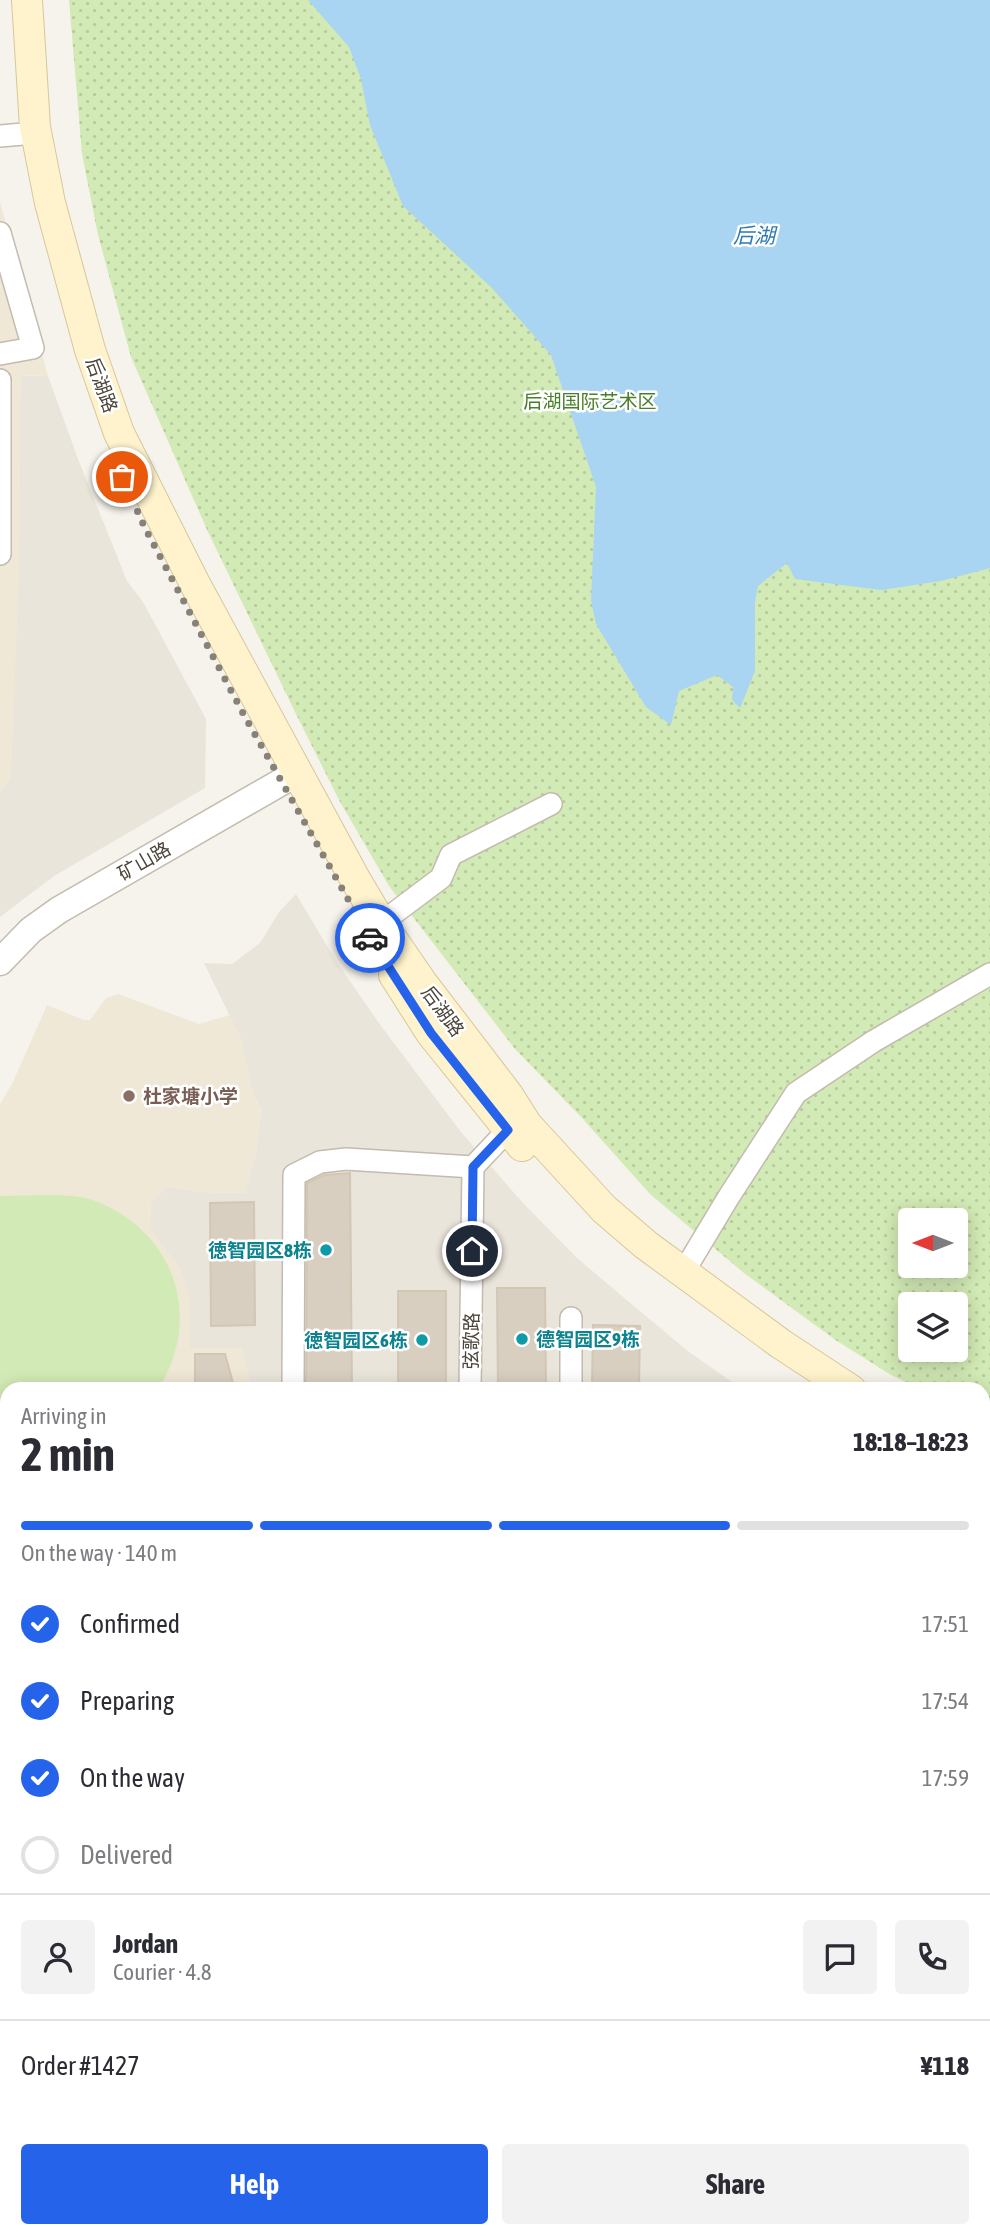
<!DOCTYPE html>
<meta charset="utf-8">
<style>
:root{--surface:#fff;--page:#f2f2f3;--text:#2b2b33;--muted:#7c7c81;--line:#e1e1e2;--accent:#2563eb}
body{margin:0;font-family:"Asap Condensed","Noto Sans SC",sans-serif;background:var(--page);color:var(--text);height:100vh;display:flex;flex-direction:column;font-size:26px;white-space:nowrap}
*{box-sizing:border-box;margin:0}
p{font-size:23px;color:var(--muted)}
.icon{flex:none;width:38px;height:38px;fill:none;stroke:currentColor;stroke-width:2;stroke-linecap:round;stroke-linejoin:round}
.map{position:relative;flex:1;overflow:hidden}
.details{position:absolute;left:0px;top:1382px;width:990px;height:856px;display:flex;flex-direction:column;background:var(--surface);border-radius:21px 21px 0 0;box-shadow:0 4px 18px #0003}
.details>*{flex:none}
.needle{width:46px;rotate:270deg}
.fabs{position:absolute;left:898px;top:1208px;display:grid;gap:14px}
.fabs a{display:grid;place-items:center;width:70px;height:70px;border-radius:7px;background:var(--surface);box-shadow:0 4px 18px #0003;font-size:35px}
.pin{position:absolute;display:grid;place-items:center;width:60px;height:60px;color:#fff;margin:-30px;border:4px solid #fff;border-radius:50%;box-shadow:0 2px 7px #0007}
.courier{position:absolute;display:grid;place-items:center;width:70px;height:70px;margin:-35px;border:5px solid #2563eb;border-radius:50%;background:#fff;color:#222;box-shadow:0 2px 9px #0007}
.headline em{font-style:normal;font-weight:700}
.headline div{display:flex;flex-direction:column-reverse}
.headline{display:flex;align-items:center;justify-content:space-between;height:119px;padding:0 21px}
h1{font-size:46px;font-weight:700;line-height:52px}
.bar{display:grid;grid-template-columns:repeat(4,1fr);gap:10px 7px;align-content:center;height:84px;padding:0 21px}
.bar i{height:9px;border-radius:5px;background:var(--line)}
.bar .current{background:var(--accent)}
.bar p{grid-column:span 4}
.line{display:flex;align-items:center;gap:18px;padding:0 21px;border-top:2px solid var(--line)}
.line div{flex:1}
.round{display:grid;place-items:center;flex:none;width:74px;height:74px;border-radius:7px;background:var(--page)}
ol{padding:0 21px;list-style:none}
li{display:flex;align-items:center;gap:21px;height:77px}
li p{margin-inline-start:auto}
li .icon{padding:7px;border-radius:50%;background:var(--accent);color:#fff;stroke-width:4}
li:last-child{color:var(--muted)}
li i{width:38px;height:38px;border:4px solid var(--line);border-radius:50%}
.primary-button{display:flex;gap:14px;margin-top:auto;padding:14px 21px}
.primary-button a{flex:1;height:80px;border-radius:7px;background:var(--accent);color:#fff;font-size:28px;font-weight:700;line-height:80px;text-align:center}
.primary-button a+a{background:var(--page);color:var(--text)}
.map>svg:first-child{display:block}
</style>
<div class="map">
<svg width="990" height="2237" viewBox="0 0 990 2237">
<defs>
<pattern id="park-dots" width="8" height="8" patternUnits="userSpaceOnUse" patternTransform="scale(1.75)"><rect width="8" height="8" fill="#d2eab5"/><path d="M2 2h.1M6 6h.1" fill="none" stroke="#b6ca9c" stroke-width="1.8" stroke-linecap="round"/></pattern>
</defs>
<rect width="100%" height="100%" fill="#f6f3ec"/>
<g fill="#eae5da">
<path d="M 0,375 L 48,376 L 78,459 L 127,581 L 143,602 L 206,719 L 205,788 L 54,876 L 0,917 L 0,792 L 11,777 Z"/>
<path d="M 296,894 L 338,964 L 381,1026 L 461,1132 L 522,1202 L 577,1258 L 635,1307 L 689,1352 L 742,1389 L 252,1389 L 241,1348 L 190,1348 L 190,1300 L 179,1268 L 150,1228 L 151,1201 L 167,1187 L 203,1192 L 245,1193 L 256,1152 L 261,1111 L 251,1088 L 241,1039 L 204,963 L 232,964 L 260,943 L 279,912 Z"/>
</g>
<g fill="#efe8d6">
<path d="M 0,202 L 48,376 L 21,375 L 19,570 L 11,778 L 0,792 Z"/>
<path d="M 118,994 L 199,1024 L 230,1015 L 241,1039 L 251,1088 L 261,1112 L 256,1152 L 245,1193 L 203,1192 L 167,1187 L 151,1201 L 150,1228 L 180,1268 L 186,1284 L 190,1300 L 190,1348 L 241,1348 L 252,1389 L 7,1390 L 7,2231 L 984,2231 L 984,1569 L 990,1570 L 990,2237 L 0,2237 L 0,1104 L 13,1082 L 47,1005 L 84,1020 L 90,1020 L 106,998 Z"/>
</g>
<g fill="#d2eab5">
<path d="M 56,1195 C 70,1196 85,1196 98,1202 C 176,1234 203,1319 158,1389 L 7,1390 L 7,1450 L 0,1450 L 0,1196 Z"/>
<rect x="0" y="1525" width="7" height="181"/>
<path d="M 990,1799 L 990,1931 L 984,1919 L 984,1811 Z"/>
</g>
<path fill="url(#park-dots)" fill-rule="evenodd" d="M 69,0 L 990,0 L 990,1423 L 984,1420 L 984,1390 L 921,1389 L 891,1375 L 837,1341 L 744,1273 L 650,1194 L 582,1118 L 515,1049 L 389,886 L 339,800 L 296,714 L 208,532 L 131,357 L 98,235 L 82,154 ZM 910,1220 L 956,1220 L 956,1265 L 910,1265 ZM 910,1304 L 956,1304 L 956,1349 L 910,1349 Z"/>
<g fill="#a9d4f2">
<path d="M 308,0 L 990,0 L 990,568 L 941,581 L 881,590 L 795,579 L 787,563 L 758,586 L 755,602 L 755,671 L 740,708 L 732,700 L 733,687 L 717,675 L 679,691 L 671,725 L 646,707 L 596,624 L 591,600 L 596,487 L 551,355 L 491,287 L 403,206 L 370,125 L 361,79 L 349,47 Z"/>
<path d="M 787,2231 L 963,2231 L 960,2237 L 778,2237 Z"/>
</g>
<g fill="#d8cfc1" stroke="#d3c7b4" stroke-width="2">
<path d="M 350,1173 L 352,1390 L 306,1390 L 307,1183 L 324,1175 Z"/>
<path d="M 254,1202 L 255,1325 L 211,1326 L 210,1203 Z"/>
<path d="M 497,1288 L 545,1288 L 546,1390 L 498,1390 Z"/>
<rect x="398" y="1291" width="48" height="99"/>
<path d="M 593,1325 L 640,1326 L 639,1390 L 592,1390 Z"/>
<path d="M 195,1354 L 225,1354 L 235,1390 L 195,1390 Z"/>
</g>
<g fill="none" stroke-linecap="round" stroke-linejoin="round">
<defs>
<g id="service">
<path d="M 0,1520 L 7,1520"/>
<path d="M 0,2213 L 7,2212"/>
<path d="M 34,2231 L 34,2237"/>
<path d="M 303,2231 L 303,2237"/>
<path d="M 374,2231 L 375,2237"/>
<path d="M 492,2231 L 493,2237"/>
</g>
<g id="minor">
<path d="M 0,136 L 23,134"/>
<path d="M 0,233 L 33,348 L 0,354"/>
<path d="M 0,380 L 0,554"/>
<path d="M 381,923 L 441,878 L 451,855 L 551,804"/>
<path d="M 683,1273 L 728,1198 L 796,1093 L 874,1041 L 990,974"/>
<path d="M 571,1318 L 571,1390"/>
<path d="M 293,1390 L 294,1175 L 320,1162 L 346,1159 L 473,1167 L 508,1130"/>
<path d="M 470,1390 L 473,1167"/>
<path d="M 0,1721 L 7,1721"/>
<path d="M 984,2129 L 990,2184"/>
<path d="M 630,2231 L 631,2237"/>
</g>
<path id="tertiary" d="M 0,962 L 31,930 L 59,910 L 297,773"/>
<g id="secondary">
<path d="M 27,0 L 35,127 L 50,203 L 90,350 L 119,433 L 195,584 L 355,879 L 381,923 L 423,984 L 508,1095 L 527,1125 L 604,1209 L 646,1245 L 781,1344 L 851,1390"/>
<path d="M 394,975 L 431,1033 L 522,1146"/>
<path d="M 984,1475 L 990,1478"/>
</g>
</defs>
<use href="#service" stroke="#c2bbae" stroke-width="13"/>
<use href="#minor" stroke="#c2bbae" stroke-width="24"/>
<use href="#tertiary" stroke="#c2bbae" stroke-width="29"/>
<use href="#secondary" stroke="#d6c79b" stroke-width="32"/>
<use href="#service" stroke="#fff" stroke-width="10"/>
<use href="#minor" stroke="#fff" stroke-width="21"/>
<use href="#tertiary" stroke="#fff" stroke-width="26"/>
<use href="#secondary" stroke="#fff3cd" stroke-width="30"/>
</g>
<g fill="none" stroke-linecap="round" stroke-linejoin="round">
<path stroke="#878178" stroke-width="7" stroke-dasharray="0 12.6" d="M 122,477 L 145,528 L 244,715 L 370,938"/>
<path stroke="#2563eb" stroke-width="9" d="M 370,938 L 431,1033 L 508,1130 L 473,1167 L 472,1251"/>
</g>
<circle fill="#8d6e63" stroke="#fff" stroke-width="2.5" cx="129" cy="1096" r="7"/>
<g fill="#0f9aa8" stroke="#fff" stroke-width="2.5">
<circle cx="326" cy="1250" r="7"/>
<circle cx="522" cy="1339" r="7"/>
<circle cx="422" cy="1340" r="7"/>
</g>
<g text-anchor="middle" stroke-width="5" stroke-linejoin="round" paint-order="stroke">
<g font-size="19" fill="#4b4439" stroke="#fff">
<text transform="translate(102 385) rotate(70)" y="7">后湖路</text>
<text transform="translate(144 861) rotate(-30)" y="7">矿山路</text>
<text transform="translate(443 1011) rotate(54)" y="7">后湖路</text>
<text transform="translate(471 1341) rotate(-89)" y="7">弦歌路</text>
</g>
<g font-size="19" fill="#4a7f2a" stroke="#fff">
<text x="590" y="408">后湖国际艺术区</text>
</g>
<g font-size="19" font-weight="bold" fill="#785e54" stroke="#fff" text-anchor="start">
<text x="143" y="1103">杜家塘小学</text>
</g>
<g font-size="19" font-weight="bold" fill="#0d838f" stroke="#fff" text-anchor="end">
<text x="312" y="1257">徳智园区8栋</text>
<text x="536" y="1346" text-anchor="start">德智园区9栋</text>
<text x="408" y="1347">徳智园区6栋</text>
</g>
<g font-size="21" font-style="italic" fill="#2e7ab2" stroke="#fff">
<text x="754" y="243">后湖</text>
</g>
</g>
</svg>
<div class="fabs">
<a><svg class="needle" viewBox="-14 -14 28 28"><path d="M0-13l5 13h-10z" fill="#e53935"/><path d="M0 13l5-13h-10z" fill="#7c7c81"/></svg></a>
<a><svg class="icon" aria-label="layers" viewBox="0 0 24 24"><path d="M12 4l9 5-9 5-9-5zM3 14l9 5 9-5"/></svg></a>
</div>
<div class="pin" style="left:122px;top:477px;background:#ea580c"><svg class="icon" aria-label="bag" viewBox="0 0 24 24"><path d="M5 8h14l-1 12H6zM9 8a3 3 0 0 1 6 0"/></svg></div>
<div class="pin" style="left:472px;top:1251px;background:#1f2937"><svg class="icon" aria-label="home" viewBox="0 0 24 24"><path d="M3 11l9-7 9 7M6 9v11h12V9"/></svg></div>
<div class="courier" style="left:370px;top:938px"><svg class="icon" aria-label="car" viewBox="0 0 24 24"><path d="M5 17H2v-5l4-1 3-4h7l3 4 3 1v5h-3M9 17h6M6 11h13"/><circle cx="7" cy="17" r="2"/><circle cx="17" cy="17" r="2"/></svg></div>
<section class="details">
<div class="headline"><div><h1>2 min</h1><p>Arriving in</p></div><em>18:18–18:23</em></div>
<div class="bar"><i class="current"></i><i class="current"></i><i class="current"></i><i></i><p>On the way · 140 m</p></div>
<ol>
<li><svg class="icon" aria-label="check" viewBox="0 0 24 24"><path d="M5 12l5 5 9-10"/></svg>Confirmed<p>17:51</p></li>
<li><svg class="icon" aria-label="check" viewBox="0 0 24 24"><path d="M5 12l5 5 9-10"/></svg>Preparing<p>17:54</p></li>
<li><svg class="icon" aria-label="check" viewBox="0 0 24 24"><path d="M5 12l5 5 9-10"/></svg>On the way<p>17:59</p></li>
<li><i></i>Delivered</li>
</ol>
<div class="line" style="height:126px"><a class="round"><svg class="icon" aria-label="person" viewBox="0 0 24 24"><circle cx="12" cy="8" r="4"/><path d="M4 21q1-7 8-7t8 7"/></svg></a><div><b>Jordan</b><p>Courier · 4.8</p></div><a class="round"><svg class="icon" aria-label="chat" viewBox="0 0 24 24"><path d="M4 5h16v11H9l-5 4z"/></svg></a><a class="round"><svg class="icon" aria-label="phone" viewBox="0 0 24 24"><path d="M5 4h4l2 5-3 2q2 4 5 5l2-3 5 2v4C11 20 4 13 5 4z"/></svg></a></div>
<div class="line" style="height:91px"><div>Order #1427</div><b>¥118</b></div>
<div class="primary-button"><a>Help</a><a>Share</a></div>
</section>
</div>
